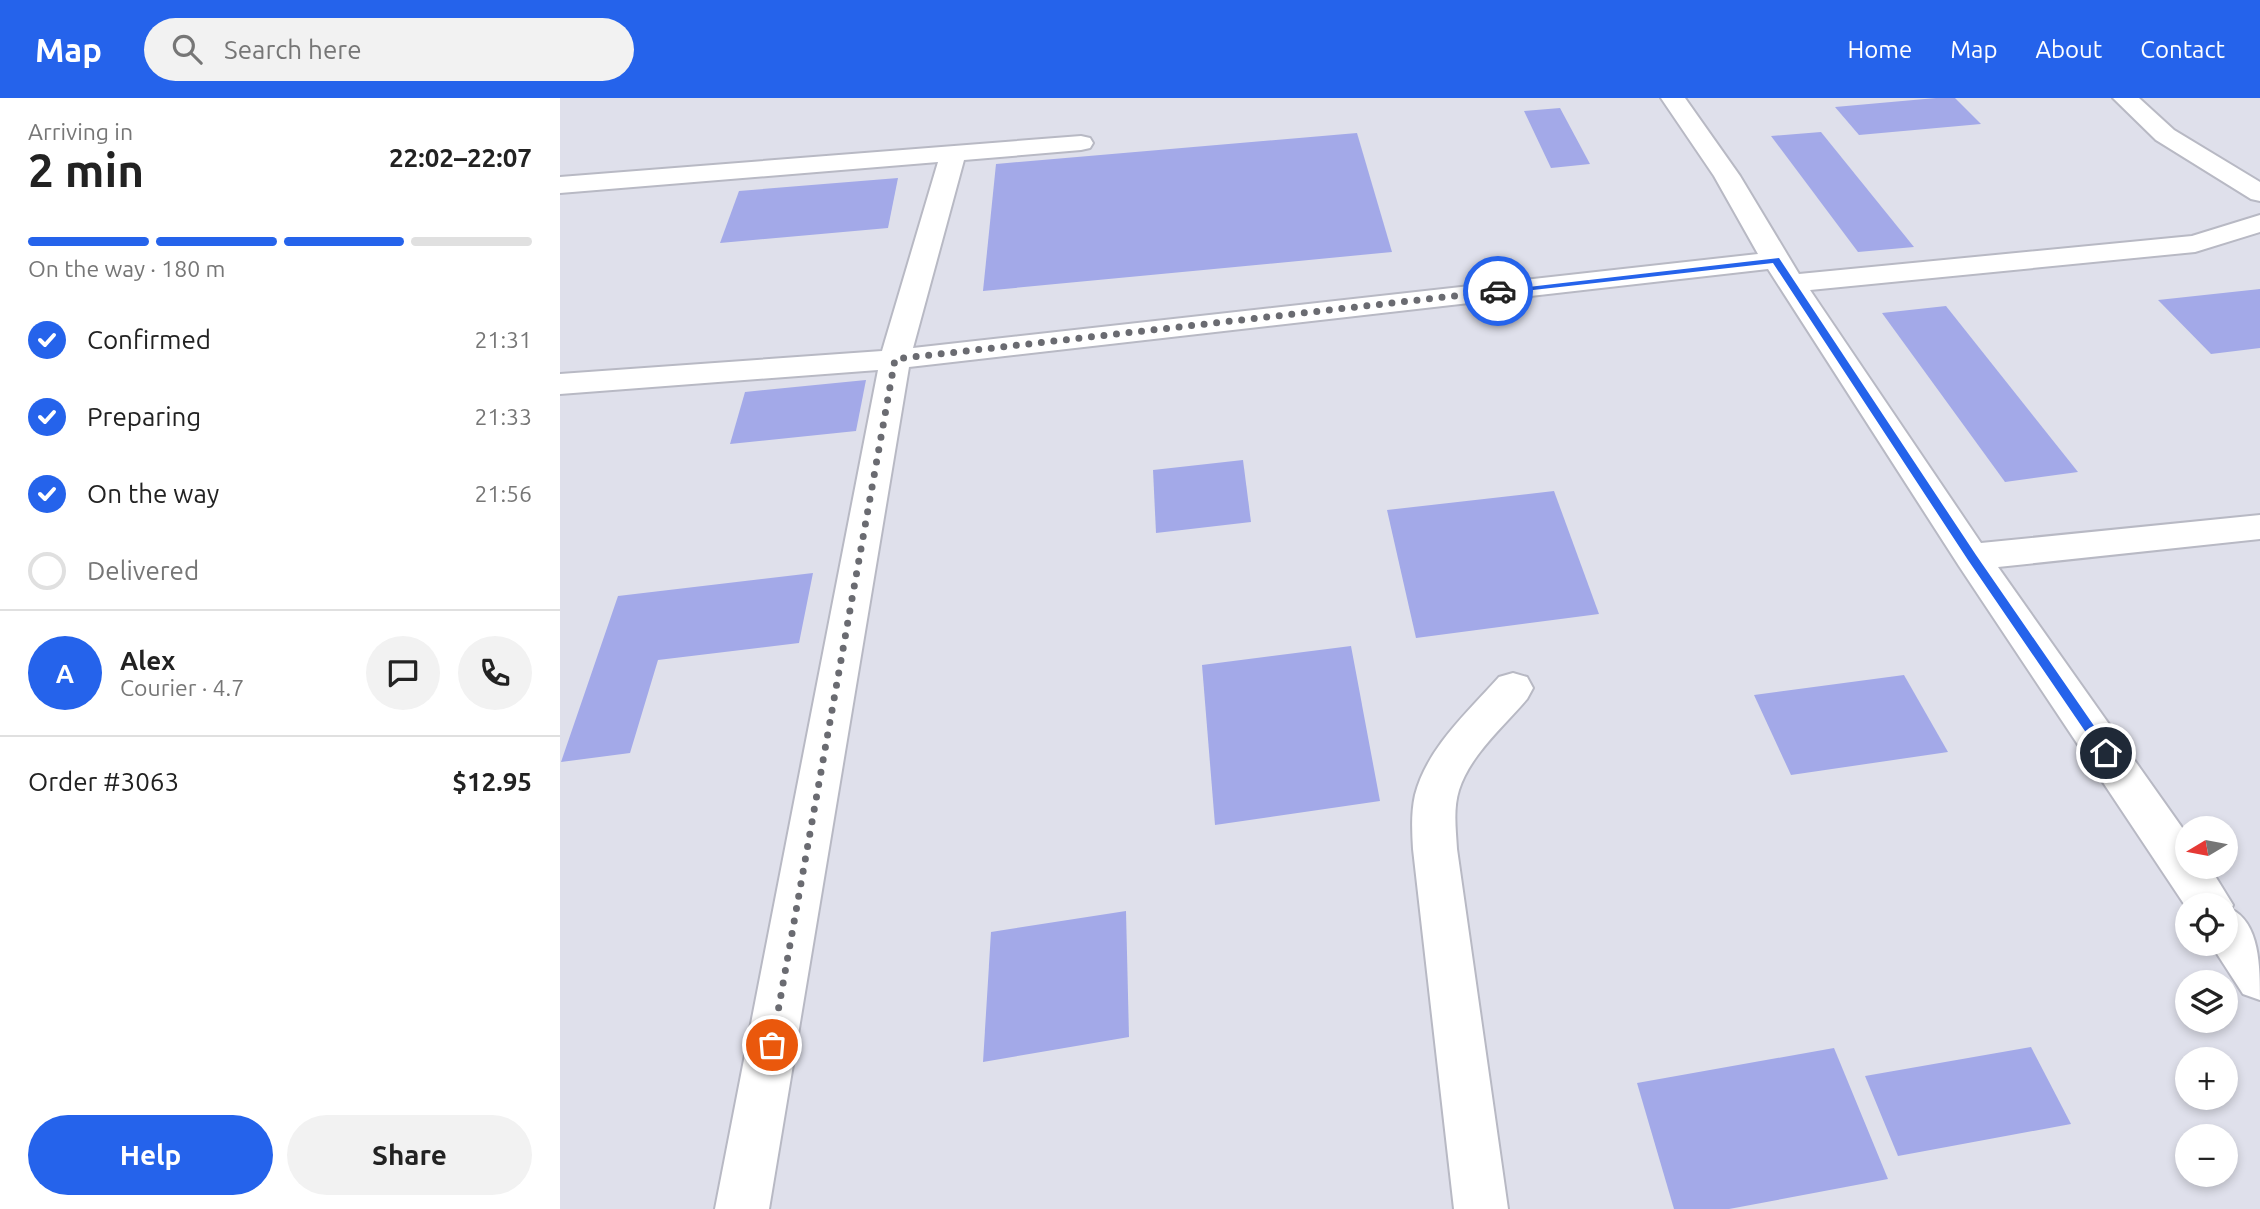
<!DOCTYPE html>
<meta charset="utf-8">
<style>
:root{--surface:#fff;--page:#f2f2f2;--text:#222;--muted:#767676;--line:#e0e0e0;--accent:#2563eb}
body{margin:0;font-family:Ubuntu,sans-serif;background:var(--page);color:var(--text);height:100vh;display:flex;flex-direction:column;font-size:26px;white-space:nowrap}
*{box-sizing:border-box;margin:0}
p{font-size:23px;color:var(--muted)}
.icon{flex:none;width:38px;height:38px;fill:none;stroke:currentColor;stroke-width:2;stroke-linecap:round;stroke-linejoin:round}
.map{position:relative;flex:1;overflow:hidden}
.side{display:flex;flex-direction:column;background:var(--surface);width:560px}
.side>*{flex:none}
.needle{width:46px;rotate:260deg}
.controls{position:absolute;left:1615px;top:718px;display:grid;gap:14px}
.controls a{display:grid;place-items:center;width:63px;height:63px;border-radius:50%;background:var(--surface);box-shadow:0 4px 10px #0003;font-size:35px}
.pin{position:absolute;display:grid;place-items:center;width:60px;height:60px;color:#fff;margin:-30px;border:4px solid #fff;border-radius:50%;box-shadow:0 2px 7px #0007}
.courier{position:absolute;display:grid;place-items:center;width:70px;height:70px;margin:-35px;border:5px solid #2563eb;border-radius:50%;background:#fff;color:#222;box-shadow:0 2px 9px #0007}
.summary em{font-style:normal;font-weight:700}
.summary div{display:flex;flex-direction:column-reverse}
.summary{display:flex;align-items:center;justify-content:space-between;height:119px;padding:0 28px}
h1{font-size:46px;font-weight:700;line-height:52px}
.bar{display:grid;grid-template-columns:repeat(4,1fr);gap:10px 7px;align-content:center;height:84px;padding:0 28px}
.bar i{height:9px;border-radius:5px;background:var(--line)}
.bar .active{background:var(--accent)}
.bar p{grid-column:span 4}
.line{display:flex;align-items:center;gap:18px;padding:0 28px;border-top:2px solid var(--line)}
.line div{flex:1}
.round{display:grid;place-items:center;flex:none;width:74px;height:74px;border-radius:37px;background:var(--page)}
ol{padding:0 28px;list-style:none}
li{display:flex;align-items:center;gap:21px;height:77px}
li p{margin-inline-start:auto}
li .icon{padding:7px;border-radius:50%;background:var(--accent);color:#fff;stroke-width:4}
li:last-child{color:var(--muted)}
li i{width:38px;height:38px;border:4px solid var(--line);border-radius:50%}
.primary-button{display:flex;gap:14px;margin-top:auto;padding:14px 28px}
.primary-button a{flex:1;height:80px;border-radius:42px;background:var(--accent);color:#fff;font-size:28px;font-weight:700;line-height:80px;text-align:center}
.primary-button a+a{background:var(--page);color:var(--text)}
header{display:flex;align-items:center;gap:42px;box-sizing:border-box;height:98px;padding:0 35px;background:var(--accent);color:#fff}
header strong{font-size:33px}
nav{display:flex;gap:38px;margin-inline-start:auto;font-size:24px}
.search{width:490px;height:63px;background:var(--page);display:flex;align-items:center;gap:18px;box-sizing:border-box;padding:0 24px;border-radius:38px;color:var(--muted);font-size:26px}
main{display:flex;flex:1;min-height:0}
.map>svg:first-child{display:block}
</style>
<header>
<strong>Map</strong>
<div class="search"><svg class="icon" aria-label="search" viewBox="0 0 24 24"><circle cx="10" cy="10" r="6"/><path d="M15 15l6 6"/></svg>Search here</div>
<nav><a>Home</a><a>Map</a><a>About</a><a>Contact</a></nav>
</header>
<main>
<section class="side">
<div class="summary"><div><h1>2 min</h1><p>Arriving in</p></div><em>22:02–22:07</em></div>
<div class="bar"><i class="active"></i><i class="active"></i><i class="active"></i><i></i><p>On the way · 180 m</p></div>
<ol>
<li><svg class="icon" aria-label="check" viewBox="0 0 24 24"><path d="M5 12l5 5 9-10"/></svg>Confirmed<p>21:31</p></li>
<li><svg class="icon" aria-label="check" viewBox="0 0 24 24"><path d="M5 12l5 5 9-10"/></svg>Preparing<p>21:33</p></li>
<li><svg class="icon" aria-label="check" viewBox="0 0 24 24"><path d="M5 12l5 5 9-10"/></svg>On the way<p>21:56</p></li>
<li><i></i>Delivered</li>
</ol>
<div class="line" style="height:126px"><b class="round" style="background:var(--accent);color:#fff">A</b><div><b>Alex</b><p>Courier · 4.7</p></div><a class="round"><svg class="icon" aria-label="chat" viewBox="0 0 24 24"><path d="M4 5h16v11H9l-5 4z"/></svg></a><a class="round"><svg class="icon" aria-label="phone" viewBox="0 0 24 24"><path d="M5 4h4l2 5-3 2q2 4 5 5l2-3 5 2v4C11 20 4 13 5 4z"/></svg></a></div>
<div class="line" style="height:91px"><div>Order #3063</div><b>$12.95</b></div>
<div class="primary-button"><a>Help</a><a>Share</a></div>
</section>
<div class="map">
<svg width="1700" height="1111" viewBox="0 0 1700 1111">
<rect width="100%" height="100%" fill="#dfe0eb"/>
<g fill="#a3a9e8">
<path d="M 1376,0 L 1395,0 L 1421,26 L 1299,37 L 1275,9 Z"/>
<path d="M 1000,10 L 1030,66 L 991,70 L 964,13 Z"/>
<path d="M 1261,34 L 1354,149 L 1298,154 L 1211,38 Z"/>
<path d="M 797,35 L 832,154 L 423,193 L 436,66 Z"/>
<path d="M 338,80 L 328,130 L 160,145 L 179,93 Z"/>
<path d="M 1700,191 L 1700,250 L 1651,256 L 1598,202 Z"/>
<path d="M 1386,208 L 1518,374 L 1445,384 L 1322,215 Z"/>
<path d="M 306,282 L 296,333 L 170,346 L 185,294 Z"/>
<path d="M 683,362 L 691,424 L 596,435 L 593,372 Z"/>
<path d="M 994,393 L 1039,516 L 856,540 L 827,412 Z"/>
<path d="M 253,475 L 239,545 L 98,562 L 70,655 L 1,664 L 58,498 Z"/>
<path d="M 791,548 L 820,703 L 655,727 L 642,567 Z"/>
<path d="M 1344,577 L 1388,654 L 1231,677 L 1194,597 Z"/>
<path d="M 566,813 L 569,939 L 423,964 L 431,834 Z"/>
<path d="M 1471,949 L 1511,1026 L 1338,1058 L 1305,978 Z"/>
<path d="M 1274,950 L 1328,1081 L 1169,1111 L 1114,1111 L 1077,985 Z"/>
</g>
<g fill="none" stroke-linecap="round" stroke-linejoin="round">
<defs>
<g id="minor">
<path d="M 1101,0 L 1125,0 L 1180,78 L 1239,176 L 1632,138 L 1700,117 L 1700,134 L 1635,154 L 1250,192 L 1421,445 L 1700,417 L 1700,441 L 1438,469 L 1628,738 L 1628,768 L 1649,768 L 1673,807 L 1671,811 C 1700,825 1700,869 1700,902 L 1683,896 L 1650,845 L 1666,845 L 1666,807 L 1628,807 L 1628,812 L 1399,468 L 1208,171 L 349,269 L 209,1111 L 155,1111 L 318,272 L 0,296 L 0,276 L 322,253 L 378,64 L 0,95 L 0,79 L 521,38 L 530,40 L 533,45 L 530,50 L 521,52 L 404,62 L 353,250 L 1198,156 L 1154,78 Z"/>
<path d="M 1553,0 L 1579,0 L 1614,32 L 1700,84 L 1700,103 L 1691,101 L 1596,42 Z"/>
<path d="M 953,575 L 967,579 L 973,590 L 967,601 C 944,628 910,657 899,692 C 893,711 896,732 897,751 L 948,1111 L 894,1111 L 853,751 C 852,733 851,715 855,697 C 867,650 908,614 939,579 Z"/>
</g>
</defs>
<use href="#minor" stroke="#b8b9c4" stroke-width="4"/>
<use href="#minor" fill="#fff" fill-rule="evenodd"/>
</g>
<path fill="#2563eb" d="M 1219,160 L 1416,457 L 1550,651 L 1550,658 L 1542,658 L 1408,462 L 1213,165 L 938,196 L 934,193 Z"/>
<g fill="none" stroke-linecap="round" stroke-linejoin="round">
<path stroke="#6a6b71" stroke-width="7" stroke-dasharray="0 12.6" d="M 212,947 L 335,261 L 938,193"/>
</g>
</svg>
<div class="controls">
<a><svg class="needle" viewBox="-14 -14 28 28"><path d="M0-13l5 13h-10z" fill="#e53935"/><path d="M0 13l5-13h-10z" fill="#767676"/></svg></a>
<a><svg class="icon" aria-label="locate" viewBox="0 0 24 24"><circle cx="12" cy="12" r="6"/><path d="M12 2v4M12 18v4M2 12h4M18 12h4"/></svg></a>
<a><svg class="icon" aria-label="layers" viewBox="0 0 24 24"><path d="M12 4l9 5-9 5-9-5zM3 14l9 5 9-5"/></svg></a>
<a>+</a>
<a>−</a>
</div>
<div class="pin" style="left:212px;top:947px;background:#ea580c"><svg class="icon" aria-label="bag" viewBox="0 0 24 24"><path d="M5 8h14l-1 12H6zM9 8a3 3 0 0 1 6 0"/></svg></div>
<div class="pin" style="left:1546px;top:655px;background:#1f2937"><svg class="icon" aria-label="home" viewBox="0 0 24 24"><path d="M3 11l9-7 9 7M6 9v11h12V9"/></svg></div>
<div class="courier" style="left:938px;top:193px"><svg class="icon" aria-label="car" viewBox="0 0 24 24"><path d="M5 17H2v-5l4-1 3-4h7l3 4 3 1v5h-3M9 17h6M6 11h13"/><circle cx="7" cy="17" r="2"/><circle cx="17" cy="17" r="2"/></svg></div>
</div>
</main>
